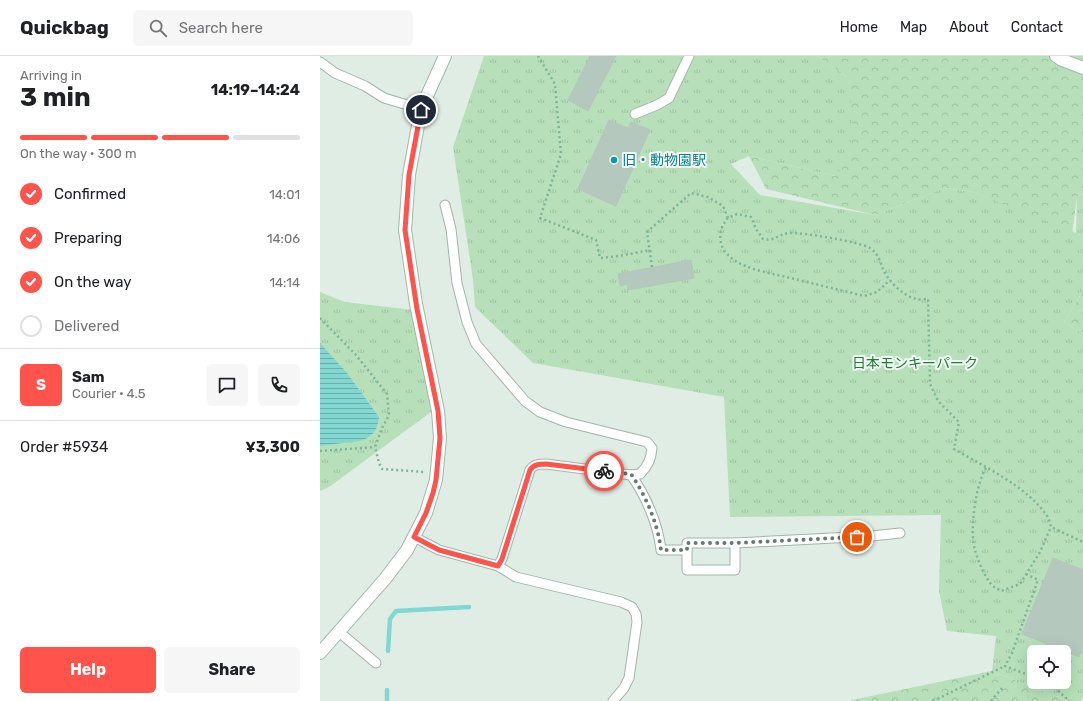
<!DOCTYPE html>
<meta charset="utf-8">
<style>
:root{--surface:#fff;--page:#f6f6f6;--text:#202124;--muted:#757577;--line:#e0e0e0;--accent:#ff534c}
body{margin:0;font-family:Rubik,"Noto Sans JP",sans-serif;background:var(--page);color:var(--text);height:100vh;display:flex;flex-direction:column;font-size:15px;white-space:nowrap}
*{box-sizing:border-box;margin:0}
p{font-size:13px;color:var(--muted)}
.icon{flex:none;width:22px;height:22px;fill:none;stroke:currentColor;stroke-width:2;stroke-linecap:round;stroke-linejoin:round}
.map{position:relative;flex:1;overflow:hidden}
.side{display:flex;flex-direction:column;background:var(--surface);width:320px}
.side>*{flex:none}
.fabs{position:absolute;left:707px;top:589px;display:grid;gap:8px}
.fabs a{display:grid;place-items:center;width:44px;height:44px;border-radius:6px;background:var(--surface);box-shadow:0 4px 16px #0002;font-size:20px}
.pin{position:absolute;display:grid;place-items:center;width:34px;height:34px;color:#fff;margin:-17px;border:2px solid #fff;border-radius:50%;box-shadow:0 1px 4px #0007}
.courier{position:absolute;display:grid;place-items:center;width:40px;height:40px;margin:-20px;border:3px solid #ff534c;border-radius:50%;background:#fff;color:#222;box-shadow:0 1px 5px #0007}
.head em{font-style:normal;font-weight:700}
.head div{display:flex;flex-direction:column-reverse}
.head{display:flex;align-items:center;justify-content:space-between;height:68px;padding:0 20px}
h1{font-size:26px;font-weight:700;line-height:30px}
.bar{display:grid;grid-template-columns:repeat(4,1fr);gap:6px 4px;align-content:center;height:48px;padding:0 20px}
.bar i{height:5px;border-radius:3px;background:var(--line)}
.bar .active{background:var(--accent)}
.bar p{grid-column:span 4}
.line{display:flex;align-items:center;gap:10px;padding:0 20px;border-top:1px solid var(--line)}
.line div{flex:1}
.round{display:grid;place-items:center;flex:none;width:42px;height:42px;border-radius:6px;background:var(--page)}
ol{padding:0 20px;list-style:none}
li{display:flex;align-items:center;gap:12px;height:44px}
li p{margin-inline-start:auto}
li .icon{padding:4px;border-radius:50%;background:var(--accent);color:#fff;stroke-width:4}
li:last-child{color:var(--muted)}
li i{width:22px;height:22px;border:2px solid var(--line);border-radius:50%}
.action{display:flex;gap:8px;margin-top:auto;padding:8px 20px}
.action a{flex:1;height:46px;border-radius:6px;background:var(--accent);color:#fff;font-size:16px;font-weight:700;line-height:46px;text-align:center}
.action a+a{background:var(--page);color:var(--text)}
header{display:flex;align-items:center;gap:24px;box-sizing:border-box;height:56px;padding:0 20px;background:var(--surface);border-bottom:1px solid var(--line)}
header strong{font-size:19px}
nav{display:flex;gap:22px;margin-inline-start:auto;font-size:14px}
.search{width:280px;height:36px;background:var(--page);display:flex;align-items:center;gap:10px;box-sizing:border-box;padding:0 14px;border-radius:6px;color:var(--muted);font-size:15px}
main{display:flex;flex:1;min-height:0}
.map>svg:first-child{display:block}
</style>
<header>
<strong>Quickbag</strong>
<div class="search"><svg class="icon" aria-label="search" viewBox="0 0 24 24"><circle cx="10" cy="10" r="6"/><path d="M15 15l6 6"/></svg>Search here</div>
<nav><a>Home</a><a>Map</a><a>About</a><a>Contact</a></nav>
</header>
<main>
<section class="side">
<div class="head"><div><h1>3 min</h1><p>Arriving in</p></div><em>14:19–14:24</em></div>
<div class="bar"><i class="active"></i><i class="active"></i><i class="active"></i><i></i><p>On the way · 300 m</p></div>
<ol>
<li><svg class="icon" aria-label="check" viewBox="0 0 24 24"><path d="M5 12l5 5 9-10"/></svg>Confirmed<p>14:01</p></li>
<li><svg class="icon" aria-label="check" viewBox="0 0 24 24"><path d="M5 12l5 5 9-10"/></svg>Preparing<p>14:06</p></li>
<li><svg class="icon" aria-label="check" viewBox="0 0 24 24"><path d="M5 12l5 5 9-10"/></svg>On the way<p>14:14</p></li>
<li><i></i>Delivered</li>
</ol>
<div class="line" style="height:72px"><b class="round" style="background:var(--accent);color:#fff">S</b><div><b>Sam</b><p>Courier · 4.5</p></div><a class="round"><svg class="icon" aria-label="chat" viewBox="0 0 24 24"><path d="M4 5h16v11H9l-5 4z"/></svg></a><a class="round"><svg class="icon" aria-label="phone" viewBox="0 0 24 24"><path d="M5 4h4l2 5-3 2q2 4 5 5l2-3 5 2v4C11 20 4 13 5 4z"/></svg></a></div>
<div class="line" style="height:52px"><div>Order #5934</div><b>¥3,300</b></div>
<div class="action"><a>Help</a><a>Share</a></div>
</section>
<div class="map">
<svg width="763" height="645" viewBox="0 0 763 645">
<defs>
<pattern id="forest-crowns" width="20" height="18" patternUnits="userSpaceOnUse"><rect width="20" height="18" fill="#b7e0ba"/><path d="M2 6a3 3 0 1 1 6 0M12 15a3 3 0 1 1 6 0" fill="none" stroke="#9dc1a0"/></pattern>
<pattern id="park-tufts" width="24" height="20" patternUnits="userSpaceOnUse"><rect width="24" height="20" fill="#b7e0ba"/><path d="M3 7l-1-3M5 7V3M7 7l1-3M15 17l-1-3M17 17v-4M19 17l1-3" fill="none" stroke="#9dc1a0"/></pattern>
<pattern id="water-rules" width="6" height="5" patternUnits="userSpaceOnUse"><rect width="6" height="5" fill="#83d7d3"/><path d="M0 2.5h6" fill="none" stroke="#6bb0ac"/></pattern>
</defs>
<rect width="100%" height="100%" fill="#e0ede5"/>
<g fill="url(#forest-crowns)">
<path d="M 497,0 L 763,0 L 763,137 L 757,141 L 752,178 L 653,136 L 624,132 L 555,159 L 446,133 L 429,100 L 515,120 L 528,21 Z"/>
<path d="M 763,235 L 763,278 L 744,266 Z"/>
<path d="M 672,615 L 748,645 L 531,645 L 532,644 Z"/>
</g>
<g fill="url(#park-tufts)" fill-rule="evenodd">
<path d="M 164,0 L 497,0 L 528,21 L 533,70 L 528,102 L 515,120 L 429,100 L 411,108 L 440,139 L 555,159 L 624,132 L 653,136 L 756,177 L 757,141 L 763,137 L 763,235 L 744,266 L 763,278 L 763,641 L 761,645 L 748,645 L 672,615 L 676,580 L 627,575 L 619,535 L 621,459 L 410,461 L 404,341 L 213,307 L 155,251 L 153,224 L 133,91 ZM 714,596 L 744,596 L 744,626 L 714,626 Z"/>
<path d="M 0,236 L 25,246 L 93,254 L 111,356 L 9,431 L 0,435 Z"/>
</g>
<path fill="url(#water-rules)" d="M 0,287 L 27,317 L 59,361 C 57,384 41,386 22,387 C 15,388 7,389 0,390 Z"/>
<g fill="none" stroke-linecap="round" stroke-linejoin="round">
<g stroke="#83d7d3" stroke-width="4.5">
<path d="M 68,595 L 70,563 L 76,555 L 149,551"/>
<path d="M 67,634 L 67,645"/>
</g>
</g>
<g fill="#b5c8bd" stroke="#b2c7ba">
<path d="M 270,0 L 296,0 L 268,55 L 248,44 Z"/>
<path d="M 289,64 L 308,72 L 311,66 L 330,74 L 296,150 L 258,133 Z"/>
<path d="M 371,204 L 374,222 L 308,234 L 307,228 L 300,230 L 298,218 Z"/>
<path d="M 733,502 L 763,514 L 763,591 L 759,601 L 702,578 Z"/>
</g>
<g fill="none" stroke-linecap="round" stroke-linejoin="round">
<defs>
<g id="lane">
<path d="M 0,6 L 15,17 L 45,30 L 64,42 L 101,53"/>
<path d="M 315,58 L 337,49 L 349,42 L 369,0"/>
<path d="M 125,149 L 131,173 L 137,227 L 147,266 L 156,288 L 205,345 L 220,356 L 246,366 L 327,386 L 332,392 C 331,403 328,410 320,418 L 311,419 L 226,408 C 219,408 214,408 210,414 L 182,503 L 178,510"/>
<path d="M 311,419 C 326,440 338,468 341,494 L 367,494 L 367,514 L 415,514 L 415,487 L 552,480 L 580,477"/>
<path d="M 94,481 L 119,494 L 178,510 L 196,521 L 301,546 L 312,551 L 316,558 L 317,566 L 309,622 L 304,632 L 293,645"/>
<path d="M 367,494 L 367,487 L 415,487"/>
<path d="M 19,576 L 56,607"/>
</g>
<g id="secondary">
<path d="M 736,0 L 742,4 L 763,12"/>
<path d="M 0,597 L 65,523 L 87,494 L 106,457 L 116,424 L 120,382 L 118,355 L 96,248 L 85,174 L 89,119 L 101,53 L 125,0"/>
</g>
</defs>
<use href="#lane" stroke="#a2b5ab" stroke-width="11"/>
<use href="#secondary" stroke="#9ebaaa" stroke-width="14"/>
<g stroke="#7eb398" stroke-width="2.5" stroke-dasharray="2 3" stroke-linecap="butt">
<path d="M 218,0 L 235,28 L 241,98 L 220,162 L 276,184 L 280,202 L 299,200 L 330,194"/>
<path d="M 408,162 C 398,173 397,189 409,200 C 424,214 455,218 475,223 C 498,229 521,234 544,240 L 557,236 L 570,224"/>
<path d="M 332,211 L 327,176 L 371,137 L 388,141 L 403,150 L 408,162 L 417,158 L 431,161 L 436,173 L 443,183 C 455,186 458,178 469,177 C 482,176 540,186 550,192 C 558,197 560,205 563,213 C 569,226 582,239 596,243 C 600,244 605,243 608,243 L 610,328 L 618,345 L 639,366 L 634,393 C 663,410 708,431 727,460 C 729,463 730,467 731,471 L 763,486"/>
<path d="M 0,262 L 36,299 L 67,338 L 69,359 L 62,372 L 55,391 L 59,407 L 62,413 L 104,416"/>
<path d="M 0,395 L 55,391"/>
<path d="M 666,412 C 656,427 649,476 655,494 C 658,505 664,519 671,528 C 673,531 678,533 681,535 L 700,528 L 720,496 L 731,471"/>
<path d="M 706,518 L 718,524 L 692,597 L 685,610 L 714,621"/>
<path d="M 726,626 L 731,628 L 746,642 L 745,645"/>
<path d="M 613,645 L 685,610"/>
<path d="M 671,645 L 683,631"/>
</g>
<use href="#lane" stroke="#fff" stroke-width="9"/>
<use href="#secondary" stroke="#fff" stroke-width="12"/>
</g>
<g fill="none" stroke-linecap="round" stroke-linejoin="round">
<path stroke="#637c6f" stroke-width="4" stroke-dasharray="0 7.2" d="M 284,415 L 311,418 C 326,440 338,468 341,494 L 367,494 L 367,487 L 415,487 L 537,481"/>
<path stroke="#ff534c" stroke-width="5" d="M 101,54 L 89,119 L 85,174 L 97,253 L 118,355 L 120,382 L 116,424 L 113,437 L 106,457 L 94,481 L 119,494 L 178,510 L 182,503 L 210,414 C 214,408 220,408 226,408 L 284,415"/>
</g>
<circle fill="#0f9aa8" stroke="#f1f9f4" stroke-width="1.5" cx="294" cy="104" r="4"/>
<g text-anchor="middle" stroke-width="4" stroke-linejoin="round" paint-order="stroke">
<g font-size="14" fill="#0d838f" stroke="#f1f9f4" text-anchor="start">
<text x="302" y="109">旧・動物園駅</text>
</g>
<g font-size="14" fill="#257a35" stroke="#f1f9f4">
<text x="595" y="312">日本モンキーパーク</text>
</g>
</g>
</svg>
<div class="fabs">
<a><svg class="icon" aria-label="locate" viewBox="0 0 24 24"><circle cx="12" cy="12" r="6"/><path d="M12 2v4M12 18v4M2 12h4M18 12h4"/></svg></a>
</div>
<div class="pin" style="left:537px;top:481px;background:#ea580c"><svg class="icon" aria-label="bag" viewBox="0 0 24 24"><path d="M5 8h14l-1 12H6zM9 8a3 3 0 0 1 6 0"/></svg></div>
<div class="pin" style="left:101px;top:54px;background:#1f2937"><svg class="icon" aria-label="home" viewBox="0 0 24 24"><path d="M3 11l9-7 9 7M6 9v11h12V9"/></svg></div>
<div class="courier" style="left:284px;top:415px"><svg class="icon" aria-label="bike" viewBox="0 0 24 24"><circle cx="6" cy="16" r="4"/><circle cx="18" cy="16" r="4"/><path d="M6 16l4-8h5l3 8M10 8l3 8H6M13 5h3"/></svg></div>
</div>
</main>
